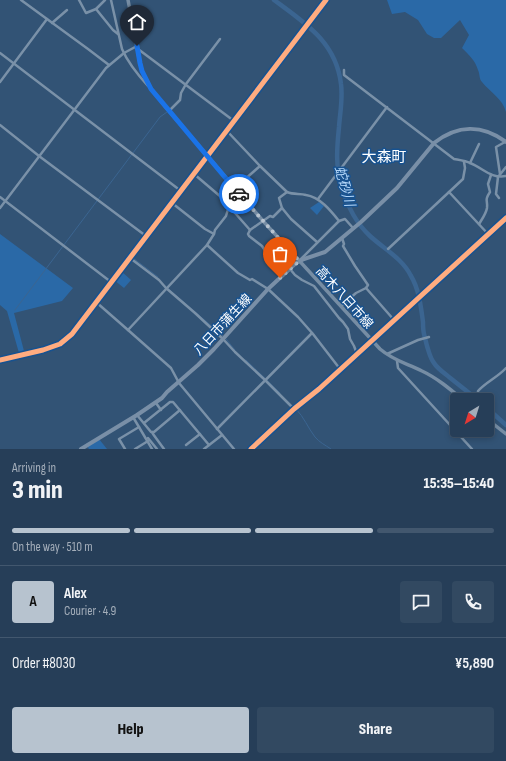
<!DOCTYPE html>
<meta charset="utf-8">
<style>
:root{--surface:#263e58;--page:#324961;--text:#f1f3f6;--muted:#a4aeba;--line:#42576e;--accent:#b7c3cf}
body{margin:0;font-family:"Sofia Sans Condensed","Noto Sans JP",sans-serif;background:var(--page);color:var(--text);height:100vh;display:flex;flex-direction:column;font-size:15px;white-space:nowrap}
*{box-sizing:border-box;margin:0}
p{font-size:13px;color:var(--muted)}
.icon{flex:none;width:22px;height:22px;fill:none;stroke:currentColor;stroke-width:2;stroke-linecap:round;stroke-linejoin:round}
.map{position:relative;height:449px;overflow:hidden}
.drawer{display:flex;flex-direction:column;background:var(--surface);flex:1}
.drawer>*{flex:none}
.needle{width:26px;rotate:218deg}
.buttons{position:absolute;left:450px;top:393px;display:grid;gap:8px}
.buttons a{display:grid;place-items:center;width:44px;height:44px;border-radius:4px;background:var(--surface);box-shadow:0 2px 6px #0003,0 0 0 1px var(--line);font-size:20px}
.pin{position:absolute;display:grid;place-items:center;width:34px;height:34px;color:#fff;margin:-41px -17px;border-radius:50% 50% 50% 0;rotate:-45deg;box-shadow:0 0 4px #0007}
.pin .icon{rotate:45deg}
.courier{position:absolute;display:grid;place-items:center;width:40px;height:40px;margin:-20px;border:3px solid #1a73e8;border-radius:50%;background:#fff;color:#222;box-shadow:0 1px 5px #0007}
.summary em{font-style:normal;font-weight:800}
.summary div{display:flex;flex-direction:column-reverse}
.summary{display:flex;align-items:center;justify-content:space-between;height:68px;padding:0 12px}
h1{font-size:26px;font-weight:800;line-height:30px}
.bar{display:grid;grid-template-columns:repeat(4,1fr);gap:6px 4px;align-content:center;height:48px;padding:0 12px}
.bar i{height:5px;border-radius:3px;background:var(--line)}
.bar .selected{background:var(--accent)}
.bar p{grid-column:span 4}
.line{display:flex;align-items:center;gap:10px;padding:0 12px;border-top:1px solid var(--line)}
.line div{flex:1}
.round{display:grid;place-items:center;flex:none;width:42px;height:42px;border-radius:4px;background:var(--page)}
.button{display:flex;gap:8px;margin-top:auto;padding:8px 12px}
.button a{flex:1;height:46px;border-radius:4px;background:var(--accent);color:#111;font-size:16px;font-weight:800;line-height:46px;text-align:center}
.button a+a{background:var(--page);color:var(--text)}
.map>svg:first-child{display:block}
</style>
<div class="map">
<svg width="506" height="449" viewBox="0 0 506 449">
<rect width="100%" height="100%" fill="#325375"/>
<g fill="#2a69a7">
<path d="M 387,0 L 506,0 L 506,112 C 503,99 490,92 482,82 C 479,79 480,74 478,70 C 475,60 469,55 462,48 L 469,35 L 460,20 L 441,38 L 434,38 L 427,34 L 418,20 L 405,12 L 392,14 Z"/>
<path d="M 319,202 L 324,206 L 317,215 L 310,208 Z"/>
<path d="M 0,234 L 73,288 L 62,301 L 14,313 L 24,351 L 19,353 L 7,311 L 0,305 Z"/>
<path d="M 121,271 L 131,280 L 124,288 L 114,280 Z"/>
<path d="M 99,439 L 107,449 L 89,449 L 87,446 Z"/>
</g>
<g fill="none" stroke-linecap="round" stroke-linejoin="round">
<g stroke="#3b6591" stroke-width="1">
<path d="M 133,258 L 158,277"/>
<path d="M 165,286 L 223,336"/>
<path d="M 15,310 L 160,117 L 167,112"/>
<path d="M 226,339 L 235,350"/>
<path d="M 246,360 L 280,393"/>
<path d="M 296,409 C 304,417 308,428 315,437 C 319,442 325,445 331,449"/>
</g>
<g stroke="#3b6591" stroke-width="4.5">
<path d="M 274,0 C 305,23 336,42 341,84 C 343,98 340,113 339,127 C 337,147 335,167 342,187 C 347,205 356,223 370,236 C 384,249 402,258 411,276 C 419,289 421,307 423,322 C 423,326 423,330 424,334 C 425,338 426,342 427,346 C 429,352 430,358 434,363 C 437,368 444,373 449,377 C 459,385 468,392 478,400"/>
<path d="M 487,408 L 506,425"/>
</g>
<g stroke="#7a91a8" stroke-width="2.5">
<path d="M 21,0 L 88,49 L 109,65"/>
<path d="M 79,0 L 86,13 L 96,9 L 105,0"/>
<path d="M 111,0 L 122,49 C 128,63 138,75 148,86"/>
<path d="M 96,9 L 113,30 L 118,34"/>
<path d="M 52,23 L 67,10"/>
<path d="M 138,49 L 234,121"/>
<path d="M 0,53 L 181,191"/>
<path d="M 344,70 L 344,75 L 454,159 C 459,160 466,161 470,163 C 483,168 491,179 506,176"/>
<path d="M 0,82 L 47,19"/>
<path d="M 169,111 L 180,100 L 181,93 L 186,84 L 220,39"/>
<path d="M 0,125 L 39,156 L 146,236"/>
<path d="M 227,131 L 260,166 L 287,192 C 294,195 300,193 306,195 C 320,197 331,211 339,221"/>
<path d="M 470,163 L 479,144"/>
<path d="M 194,174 L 221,197 L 250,230"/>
<path d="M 500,174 L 496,147 L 505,142"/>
<path d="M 235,188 L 260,166"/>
<path d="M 287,192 L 279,198 L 282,208 L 291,219 L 317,242"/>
<path d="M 449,192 L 488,234"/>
<path d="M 0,197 L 111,282"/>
<path d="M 499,198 L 496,194 L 498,177 L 506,167"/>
<path d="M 318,199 L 387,107"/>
<path d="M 172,203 L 205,229 L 214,234"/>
<path d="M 0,208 L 106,68 L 124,53 L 137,46"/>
<path d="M 282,208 L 273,217 L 270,216 L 250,230 L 248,234 L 249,236 L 262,246 L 266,252 L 287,272"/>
<path d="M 479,224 C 482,219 486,214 487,208 C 488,200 484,201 490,192 L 488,184 L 491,175"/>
<path d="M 207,245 L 238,273 L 250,280 L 252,279 L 268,289 L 298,317 L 313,334 L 340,369"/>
<path d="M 388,249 L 463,179 L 465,168 L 464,162"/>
<path d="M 130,258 L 159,280 L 166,288 L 195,313 L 223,339 L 235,352 L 265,380 L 294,409"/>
<path d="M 301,259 L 339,221 L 345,219 L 353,228"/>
<path d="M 290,269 L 295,275 L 302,280 L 314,286 L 339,318 L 343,322 L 348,329 L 350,339 L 354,346 L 357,354"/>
<path d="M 366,288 L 394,320"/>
<path d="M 96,302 L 128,330 L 171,368 L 179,383 L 234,449"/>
<path d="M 341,306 L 356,293 L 366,288 L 368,285 L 355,266 L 343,246 L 344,244 L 342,238"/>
<path d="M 78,326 L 326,0"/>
<path d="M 128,330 L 207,245 L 214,234 L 215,230 L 226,216 L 229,206"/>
<path d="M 387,354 L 418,340 L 429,337"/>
<path d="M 397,361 L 398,368 L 472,449"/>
<path d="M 476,400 L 478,397 L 478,391 C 486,382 498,377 506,368"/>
<path d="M 156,403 L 161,410"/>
<path d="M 137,415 L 151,432 L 154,432 L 180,410"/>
<path d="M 133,417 L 152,449"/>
<path d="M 144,423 L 170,402 L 173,402 L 209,445"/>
<path d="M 451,426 L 457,420"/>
<path d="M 217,429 L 312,333"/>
<path d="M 152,432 L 153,434 L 164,449"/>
<path d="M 148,438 L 157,449"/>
<path d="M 186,445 L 200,434"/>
<path d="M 125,449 L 119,439 L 139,427"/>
<path d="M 135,449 L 148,441"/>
<path d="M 204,449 L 222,435"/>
<path d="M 251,449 L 294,409 L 319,389 L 506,218"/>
</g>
<g stroke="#768da4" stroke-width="3.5">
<path d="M 128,0 L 140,63 L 142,71 L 151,89 L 169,111 L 263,221 L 380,349 C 394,361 406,363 422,371 C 437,378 450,389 463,400"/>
<path d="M 0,360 L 43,350 L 60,344 L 72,334 L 78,326"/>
<path d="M 487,419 L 506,434"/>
</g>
<path stroke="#798fa7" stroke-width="4" d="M 81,449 L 137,415 L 162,398 L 167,392 L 198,365 L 214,349 L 268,289 L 296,263 L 304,259 L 325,252 L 361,222 L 397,188 L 434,143 C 457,125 482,124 506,142"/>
<defs>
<g id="cycleway">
<path d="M 0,360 L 43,350 L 60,344 L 72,334 L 326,0"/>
<path d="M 251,449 L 294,409 L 319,389 L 506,218"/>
</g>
</defs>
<use href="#cycleway" stroke="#175290" stroke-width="8"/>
<use href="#cycleway" stroke="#ffac80" stroke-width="5"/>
</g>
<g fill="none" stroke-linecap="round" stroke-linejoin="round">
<path stroke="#b7c3cf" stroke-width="4" stroke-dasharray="0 7.2" d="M 239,194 L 299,261 L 280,278"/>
<path stroke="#1a73e8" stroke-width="5" d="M 137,46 L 140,63 L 142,71 L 151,89 L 239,194"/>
</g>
<g text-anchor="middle" stroke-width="3" stroke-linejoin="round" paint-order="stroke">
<g font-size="13" fill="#fff" stroke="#175290">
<text transform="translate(345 297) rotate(48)" y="5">高木八日市線</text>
<text transform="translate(222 324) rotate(-47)" y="5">八日市蒲生線</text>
</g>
<g font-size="14" font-style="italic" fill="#b1d4f7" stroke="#175290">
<text transform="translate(345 186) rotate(74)" y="5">蛇砂川</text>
</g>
<g font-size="15" fill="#fff" stroke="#175290">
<text x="384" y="162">大森町</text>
</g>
</g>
</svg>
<div class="buttons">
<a><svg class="needle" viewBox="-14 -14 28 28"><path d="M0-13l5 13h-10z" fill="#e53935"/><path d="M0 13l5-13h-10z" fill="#a4aeba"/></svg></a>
</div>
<div class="pin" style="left:280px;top:278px;background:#ea580c"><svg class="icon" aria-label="bag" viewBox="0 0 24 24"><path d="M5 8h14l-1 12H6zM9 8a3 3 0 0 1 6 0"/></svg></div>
<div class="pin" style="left:137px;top:46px;background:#1f2937"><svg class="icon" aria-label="home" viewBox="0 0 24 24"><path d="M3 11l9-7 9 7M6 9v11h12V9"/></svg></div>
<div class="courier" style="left:239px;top:194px"><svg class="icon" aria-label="car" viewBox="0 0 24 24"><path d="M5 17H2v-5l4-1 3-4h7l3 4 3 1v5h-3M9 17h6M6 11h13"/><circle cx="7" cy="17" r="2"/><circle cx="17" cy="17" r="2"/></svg></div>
</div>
<section class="drawer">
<div class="summary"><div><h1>3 min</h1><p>Arriving in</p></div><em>15:35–15:40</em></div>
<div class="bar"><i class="selected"></i><i class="selected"></i><i class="selected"></i><i></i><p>On the way · 510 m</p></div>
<div class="line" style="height:72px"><b class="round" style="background:var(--accent);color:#111">A</b><div><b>Alex</b><p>Courier · 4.9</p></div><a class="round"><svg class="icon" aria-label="chat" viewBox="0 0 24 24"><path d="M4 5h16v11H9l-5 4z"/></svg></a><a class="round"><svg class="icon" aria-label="phone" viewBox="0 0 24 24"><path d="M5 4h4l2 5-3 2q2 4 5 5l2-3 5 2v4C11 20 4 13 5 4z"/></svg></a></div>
<div class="line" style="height:52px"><div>Order #8030</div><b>¥5,890</b></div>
<div class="button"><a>Help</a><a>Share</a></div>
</section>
